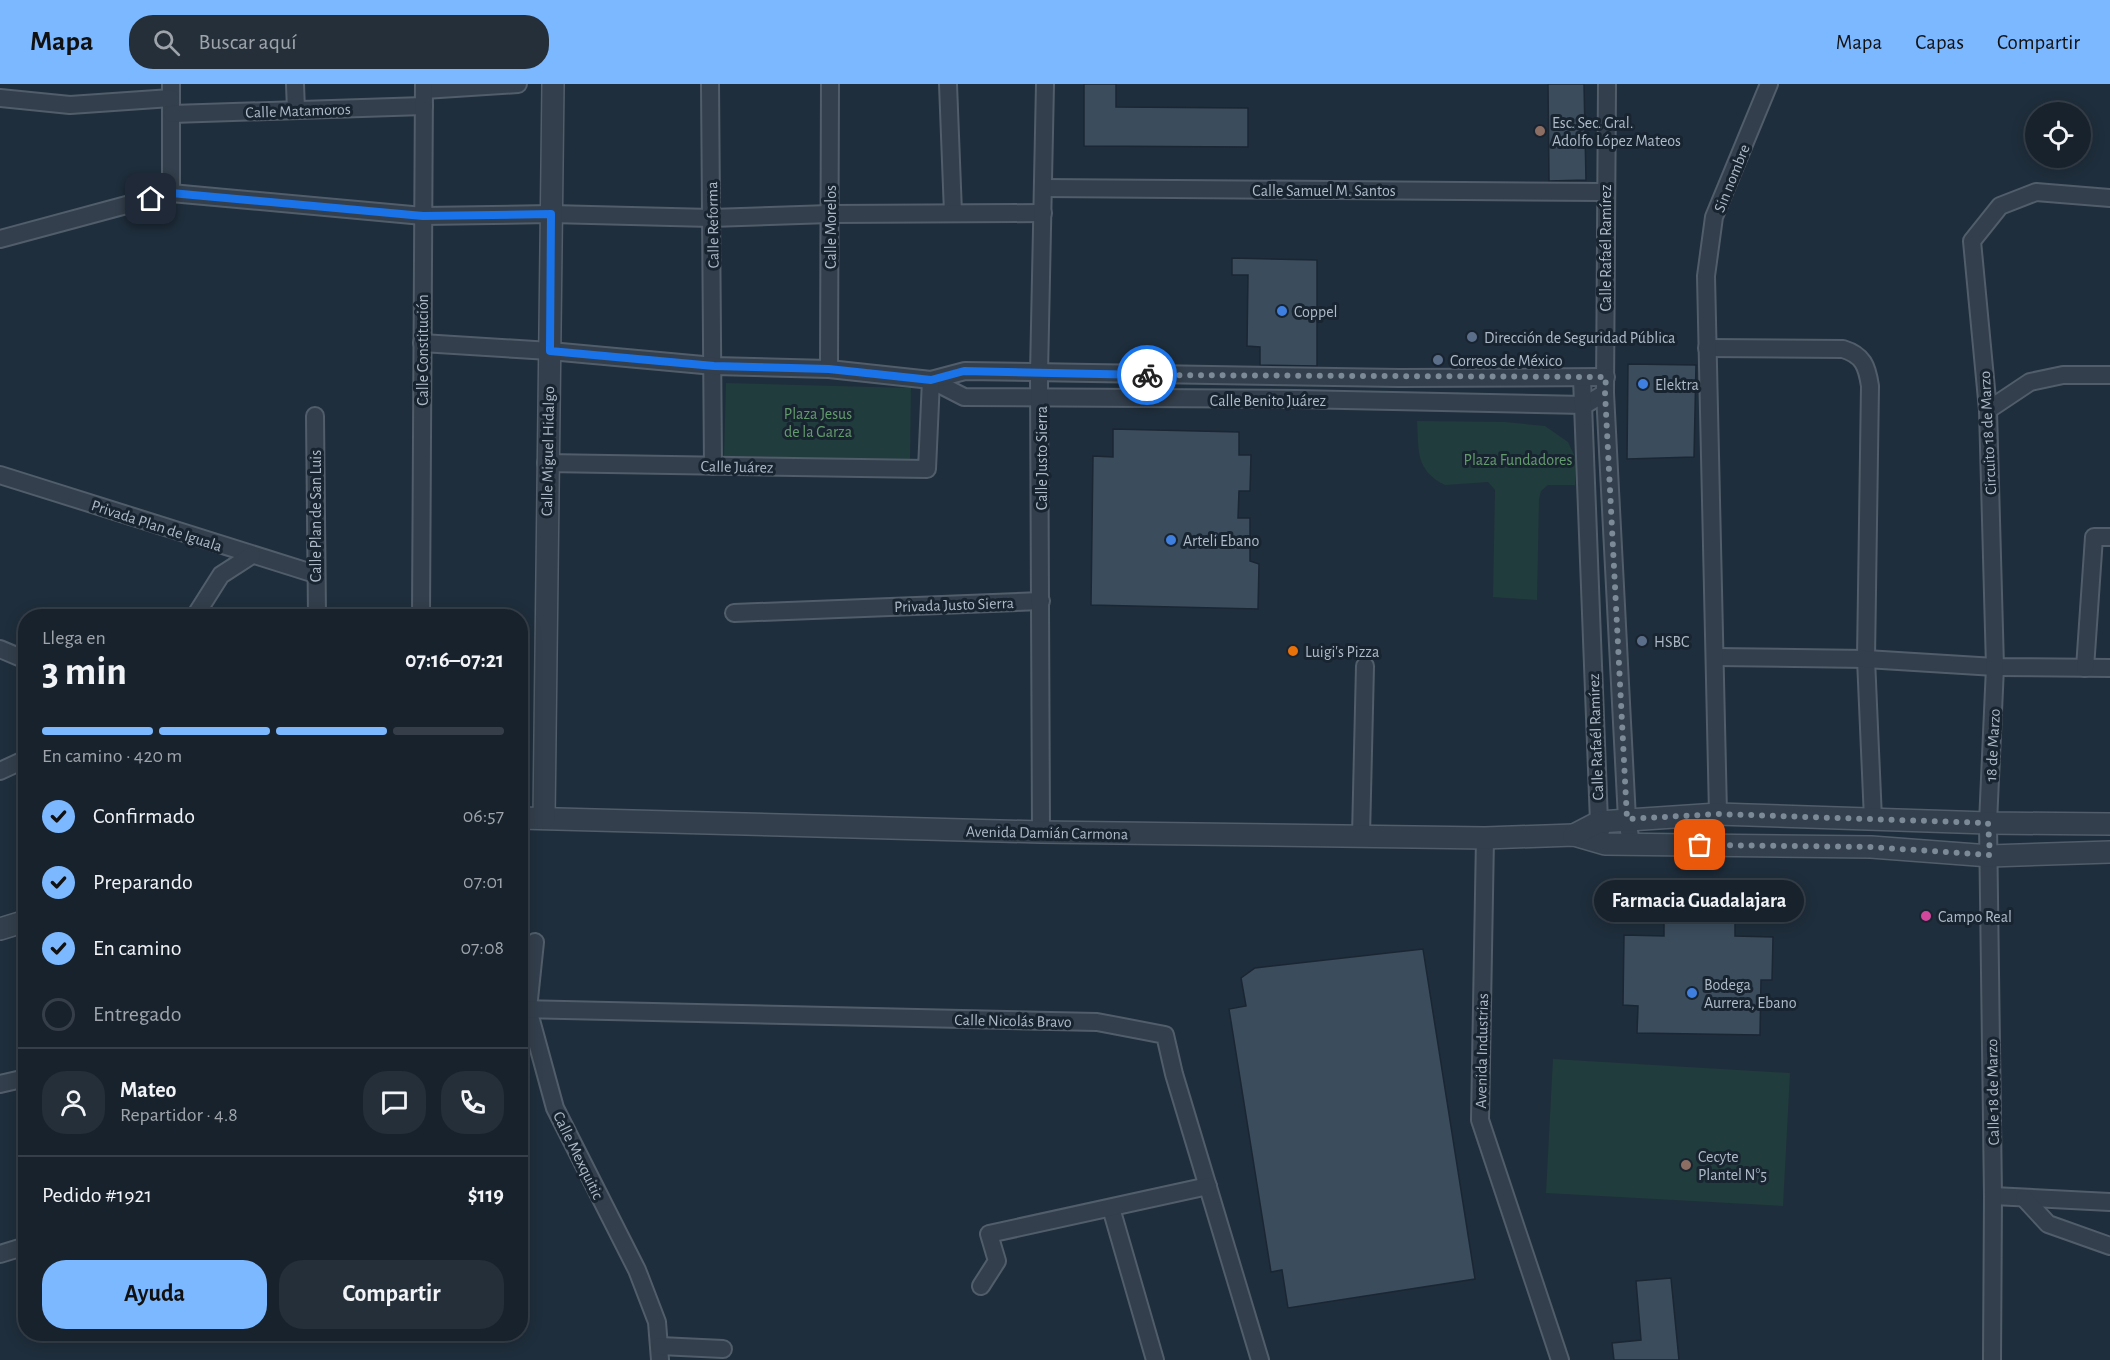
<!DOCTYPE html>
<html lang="es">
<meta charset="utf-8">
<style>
:root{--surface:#17222d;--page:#242f39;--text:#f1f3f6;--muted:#9ea4aa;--line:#363f49;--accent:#7cb8ff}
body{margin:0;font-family:"Alegreya Sans",sans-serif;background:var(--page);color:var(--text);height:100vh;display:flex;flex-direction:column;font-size:22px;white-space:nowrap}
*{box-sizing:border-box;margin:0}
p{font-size:20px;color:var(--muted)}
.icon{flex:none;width:33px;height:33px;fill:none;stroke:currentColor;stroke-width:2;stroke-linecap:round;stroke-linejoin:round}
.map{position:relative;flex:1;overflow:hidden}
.sheet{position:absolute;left:18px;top:525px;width:510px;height:732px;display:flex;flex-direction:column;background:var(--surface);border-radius:24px;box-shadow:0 3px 15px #0003,0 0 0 2px var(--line)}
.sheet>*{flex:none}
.tools{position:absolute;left:2025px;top:18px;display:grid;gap:12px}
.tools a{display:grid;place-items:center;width:66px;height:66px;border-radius:50%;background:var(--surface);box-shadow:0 3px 15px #0003,0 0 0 2px var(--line);font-size:30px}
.pin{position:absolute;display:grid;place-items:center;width:51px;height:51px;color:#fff;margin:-26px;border-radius:12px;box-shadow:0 3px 9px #0006}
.courier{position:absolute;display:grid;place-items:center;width:60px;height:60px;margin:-30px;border:4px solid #1a73e8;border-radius:50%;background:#fff;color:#222;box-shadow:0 2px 8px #0007}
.bubble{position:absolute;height:42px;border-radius:21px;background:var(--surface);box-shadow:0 3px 15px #0003,0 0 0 2px var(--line);font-size:20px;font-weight:700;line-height:42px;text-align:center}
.headline em{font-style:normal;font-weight:700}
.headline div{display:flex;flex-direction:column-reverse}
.headline{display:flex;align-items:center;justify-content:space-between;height:102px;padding:0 24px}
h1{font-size:39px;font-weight:700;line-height:45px}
.bar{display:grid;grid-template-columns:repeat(4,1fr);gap:9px 6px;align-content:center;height:72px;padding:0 24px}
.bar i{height:8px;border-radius:4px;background:var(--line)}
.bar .selected{background:var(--accent)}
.bar p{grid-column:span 4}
.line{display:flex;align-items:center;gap:15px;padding:0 24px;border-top:2px solid var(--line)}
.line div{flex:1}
.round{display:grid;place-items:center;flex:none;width:63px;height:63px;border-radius:24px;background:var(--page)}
ol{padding:0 24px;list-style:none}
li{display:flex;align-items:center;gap:18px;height:66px}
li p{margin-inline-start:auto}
li .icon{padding:6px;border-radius:50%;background:var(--accent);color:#111;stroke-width:4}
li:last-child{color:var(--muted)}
li i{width:33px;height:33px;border:3px solid var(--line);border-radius:50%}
.action{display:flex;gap:12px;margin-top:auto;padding:12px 24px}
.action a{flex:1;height:69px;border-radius:24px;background:var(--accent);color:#111;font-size:24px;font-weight:700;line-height:69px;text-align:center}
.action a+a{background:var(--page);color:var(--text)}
header{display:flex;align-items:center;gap:36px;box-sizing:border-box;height:84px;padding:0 30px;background:var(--accent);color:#111}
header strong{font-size:28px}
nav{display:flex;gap:33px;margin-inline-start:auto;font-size:21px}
.search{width:420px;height:54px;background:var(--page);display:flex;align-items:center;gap:15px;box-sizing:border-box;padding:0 21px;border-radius:24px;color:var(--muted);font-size:22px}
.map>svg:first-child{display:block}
</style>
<header>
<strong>Mapa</strong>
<div class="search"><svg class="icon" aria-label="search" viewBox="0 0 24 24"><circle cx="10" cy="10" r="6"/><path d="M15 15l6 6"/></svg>Buscar aquí</div>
<nav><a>Mapa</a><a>Capas</a><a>Compartir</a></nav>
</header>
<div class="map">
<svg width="2110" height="1276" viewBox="0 0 2110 1276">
<rect width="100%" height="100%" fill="#1f2e3c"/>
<g fill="#213c3d">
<path d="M 726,299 L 911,304 L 910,376 L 724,372 Z"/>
<path d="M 1417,337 L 1505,338 L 1545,342 L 1568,358 L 1575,373 L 1575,401 L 1548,401 L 1541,407 L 1539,415 L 1537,516 L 1493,513 L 1495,406 L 1488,398 L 1445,401 C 1415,386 1419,367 1417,337 Z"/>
<path d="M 1553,975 L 1790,989 L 1783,1122 L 1546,1109 Z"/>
</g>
<g fill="#3b4c5c" stroke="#1b2633" stroke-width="1.5">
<path d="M 1084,0 L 1116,0 L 1116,23 L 1248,24 L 1248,63 L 1084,62 Z"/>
<path d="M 1548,0 L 1584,0 L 1586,96 L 1549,97 Z"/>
<path d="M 1232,174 L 1317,176 L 1317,282 L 1260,281 L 1260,263 L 1247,262 L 1248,191 L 1232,191 Z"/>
<path d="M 1628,280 L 1696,281 L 1694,373 L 1627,375 Z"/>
<path d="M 1113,345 L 1239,348 L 1239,371 L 1251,371 L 1250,407 L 1239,407 L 1238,434 L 1250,434 L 1250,477 L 1259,480 L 1258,525 L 1091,521 L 1093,372 L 1113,373 Z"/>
<path d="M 1664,795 L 1735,795 L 1735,852 L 1773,853 L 1772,896 L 1761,896 L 1760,951 L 1637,949 L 1638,922 L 1623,921 L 1624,851 L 1664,852 Z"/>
<path d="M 1423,865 L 1475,1195 L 1288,1224 L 1282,1186 L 1271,1188 L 1229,925 L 1246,922 L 1241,894 L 1255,884 Z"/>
<path d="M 1671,1194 L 1679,1276 L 1614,1276 L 1612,1259 L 1641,1256 L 1636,1197 Z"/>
</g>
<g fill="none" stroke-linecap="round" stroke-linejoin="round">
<defs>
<g id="minor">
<path d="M 171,0 L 171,109"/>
<path d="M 295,0 L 296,26"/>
<path d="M 710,0 L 713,382"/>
<path d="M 948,0 L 953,129"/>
<path d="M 1607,0 L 1605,309 L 1627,735 L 1631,759"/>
<path d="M 424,6 L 518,0"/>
<path d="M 0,14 L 70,21 L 171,14"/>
<path d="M 172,30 L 424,22"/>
<path d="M 1043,104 L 1604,108"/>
<path d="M 0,155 L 171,109 L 423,132 L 551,130 L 711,134 L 830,130 L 1043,129"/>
<path d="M 422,259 L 550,267 L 714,282 L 829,285 L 931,296 L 964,313 L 1296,315 L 1585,321 L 1605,309"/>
<path d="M 1707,264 L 1843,265 C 1863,271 1867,282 1870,302 L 1866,575 L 1873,735"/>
<path d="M 829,285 L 830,0"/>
<path d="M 1582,294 L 1599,738 L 1601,747"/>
<path d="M 931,296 L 965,287 L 1399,294 L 1606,293"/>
<path d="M 1988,326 L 2030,298 L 2063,291 L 2110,291"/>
<path d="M 315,332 L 317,532"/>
<path d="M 546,379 L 927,385 L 931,296"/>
<path d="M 0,391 L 315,490"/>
<path d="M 734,529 L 1041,517"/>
<path d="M 195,532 L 221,491 L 252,471"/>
<path d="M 421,532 L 424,0"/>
<path d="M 0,565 L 26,576"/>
<path d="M 1715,573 L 1866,575 L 1995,583 L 2110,584"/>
<path d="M 2085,584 L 2094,453 L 2110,453"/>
<path d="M 0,687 L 26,675"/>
<path d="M 1718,730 L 1706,192 L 1714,133 L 1769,0"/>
<path d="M 1041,748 L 1039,290 L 1045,0"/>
<path d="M 1361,752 L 1365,582"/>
<path d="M 1485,754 L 1480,1036 L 1560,1276"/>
<path d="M 535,858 L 528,925 L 555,1024 L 637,1186 L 657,1238 L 660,1276"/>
<path d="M 520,925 L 1097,938 L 1165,951 L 1174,990 L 1260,1276"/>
<path d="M 0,1000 L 26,994"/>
<path d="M 1993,1112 L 2110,1118"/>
<path d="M 2024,1114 L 2048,1140 L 2110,1162"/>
<path d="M 1111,1124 L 1155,1276"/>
<path d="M 0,1170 L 26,1162"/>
<path d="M 981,1202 L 997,1177 L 989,1150 L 1208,1102"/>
<path d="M 660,1262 L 723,1265"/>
<path d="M 1992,1276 L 1993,1112 L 1988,739 L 1995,583 L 1988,326 L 1972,157 L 2000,122 L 2036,108 L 2110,114"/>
</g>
<g id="tertiary">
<path d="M 520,734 L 1041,748 L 1485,754 L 1574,751 L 1605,760 L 1871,763 L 1990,772 L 2110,768"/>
<path d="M 544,734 L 553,0"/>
<path d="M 1574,751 L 1599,738 L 1718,730 L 1988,739 L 2110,740"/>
<path d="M 0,845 L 26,837"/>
</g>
</defs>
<use href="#minor" stroke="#515d6a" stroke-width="20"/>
<use href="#tertiary" stroke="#515d6a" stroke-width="24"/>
<use href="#minor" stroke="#333f4c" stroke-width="16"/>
<use href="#tertiary" stroke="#333f4c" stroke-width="21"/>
</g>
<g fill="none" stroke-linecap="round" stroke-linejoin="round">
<path stroke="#7c8997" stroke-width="6" stroke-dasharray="0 10.8" d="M 1147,291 L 1606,293 L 1605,309 L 1627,735 L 1718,730 L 1988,739 L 1990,771 L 1871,763 L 1700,761"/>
<path stroke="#1a73e8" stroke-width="8" d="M 151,115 L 171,109 L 423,132 L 551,130 L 550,267 L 714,282 L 829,285 L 931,296 L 964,287 L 1147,291"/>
</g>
<g fill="#8d6e63" stroke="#192431" stroke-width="2">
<circle cx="1540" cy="47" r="6"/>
<circle cx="1686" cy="1081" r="6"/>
</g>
<g fill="#3f7fe0" stroke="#192431" stroke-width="2">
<circle cx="1282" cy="227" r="6"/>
<circle cx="1643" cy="300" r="6"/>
<circle cx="1171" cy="456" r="6"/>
<circle cx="1692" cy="909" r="6"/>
</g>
<g fill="#5c6f8a" stroke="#192431" stroke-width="2">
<circle cx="1472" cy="253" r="6"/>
<circle cx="1438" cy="276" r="6"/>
<circle cx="1642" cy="557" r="6"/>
</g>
<circle fill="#e8710a" stroke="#192431" stroke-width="2" cx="1293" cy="567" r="6"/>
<circle fill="#d1479c" stroke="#192431" stroke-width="2" cx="1926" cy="832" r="6"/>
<g text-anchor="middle" stroke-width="6" stroke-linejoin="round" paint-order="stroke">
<g font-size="16" fill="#aebac8" stroke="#192431">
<text transform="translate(298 26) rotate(-2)" y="6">Calle Matamoros</text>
<text transform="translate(1731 94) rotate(-68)" y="6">Sin nombre</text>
<text x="1324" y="112">Calle Samuel M. Santos</text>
<text transform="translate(712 141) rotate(-91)" y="6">Calle Reforma</text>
<text transform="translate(830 143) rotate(-90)" y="6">Calle Morelos</text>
<text transform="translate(1605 164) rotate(-90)" y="6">Calle Rafaél Ramírez</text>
<text transform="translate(422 266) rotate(-90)" y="6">Calle Constitución</text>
<text x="1268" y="322">Calle Benito Juárez</text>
<text transform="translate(1987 349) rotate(-93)" y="6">Circuito 18 de Marzo</text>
<text transform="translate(547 367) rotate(-89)" y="6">Calle Miguel Hidalgo</text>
<text transform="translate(1041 374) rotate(-90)" y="6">Calle Justo Sierra</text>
<text transform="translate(737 382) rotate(1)" y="6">Calle Juárez</text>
<text transform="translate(315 432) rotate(-90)" y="6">Calle Plan de San Luis</text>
<text transform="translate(157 441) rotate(18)" y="6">Privada Plan de Iguala</text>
<text transform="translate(954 520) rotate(-2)" y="6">Privada Justo Sierra</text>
<text transform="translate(1595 653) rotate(-92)" y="6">Calle Rafaél Ramírez</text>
<text transform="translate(1992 661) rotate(-87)" y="6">18 de Marzo</text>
<text transform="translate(1047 748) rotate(1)" y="6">Avenida Damián Carmona</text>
<text transform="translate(1013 936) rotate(1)" y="6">Calle Nicolás Bravo</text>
<text transform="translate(1481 967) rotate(-89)" y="6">Avenida Industrias</text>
<text transform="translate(1992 1008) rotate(-91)" y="6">Calle 18 de Marzo</text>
<text transform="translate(579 1071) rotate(64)" y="6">Calle Mexquitic</text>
</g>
<g font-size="16" fill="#aebac8" stroke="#192431" text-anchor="start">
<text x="1552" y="44">Esc. Sec. Gral.<tspan x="1552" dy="18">Adolfo López Mateos</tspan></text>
<text x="1294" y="233">Coppel</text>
<text x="1484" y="259">Dirección de Seguridad Pública</text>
<text x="1450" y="282">Correos de México</text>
<text x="1655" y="306">Elektra</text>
<text x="1183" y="462">Arteli Ebano</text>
<text x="1654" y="563">HSBC</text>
<text x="1305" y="573">Luigi's Pizza</text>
<text x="1938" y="838">Campo Real</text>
<text x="1704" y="906">Bodega<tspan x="1704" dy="18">Aurrera, Ebano</tspan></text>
<text x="1698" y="1078">Cecyte<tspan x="1698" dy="18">Plantel N°5</tspan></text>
</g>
<g font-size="16" fill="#639c6c" stroke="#192431">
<text x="818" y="335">Plaza Jesus<tspan x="818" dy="18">de la Garza</tspan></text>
<text x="1518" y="381">Plaza Fundadores</text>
</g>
</g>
</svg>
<div class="tools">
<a><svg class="icon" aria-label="locate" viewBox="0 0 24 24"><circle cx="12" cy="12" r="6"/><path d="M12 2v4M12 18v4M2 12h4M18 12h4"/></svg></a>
</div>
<div class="pin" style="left:1700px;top:761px;background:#ea580c"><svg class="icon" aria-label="bag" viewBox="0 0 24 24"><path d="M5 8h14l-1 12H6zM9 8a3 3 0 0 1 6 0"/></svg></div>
<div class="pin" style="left:151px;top:115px;background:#1f2937"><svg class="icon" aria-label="home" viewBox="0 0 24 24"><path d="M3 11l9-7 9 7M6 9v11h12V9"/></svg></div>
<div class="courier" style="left:1147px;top:291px"><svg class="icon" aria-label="bike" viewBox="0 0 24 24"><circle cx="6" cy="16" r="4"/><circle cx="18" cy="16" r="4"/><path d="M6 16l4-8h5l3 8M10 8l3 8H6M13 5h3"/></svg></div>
<div class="bubble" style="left:1594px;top:796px;width:210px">Farmacia Guadalajara</div>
<section class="sheet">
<div class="headline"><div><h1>3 min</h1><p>Llega en</p></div><em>07:16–07:21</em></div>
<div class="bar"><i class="selected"></i><i class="selected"></i><i class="selected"></i><i></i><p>En camino · 420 m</p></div>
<ol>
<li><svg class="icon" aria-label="check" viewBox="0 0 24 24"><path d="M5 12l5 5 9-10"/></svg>Confirmado<p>06:57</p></li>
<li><svg class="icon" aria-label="check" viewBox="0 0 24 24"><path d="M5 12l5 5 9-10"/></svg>Preparando<p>07:01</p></li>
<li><svg class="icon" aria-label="check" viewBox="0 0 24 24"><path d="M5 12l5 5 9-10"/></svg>En camino<p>07:08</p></li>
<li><i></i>Entregado</li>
</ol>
<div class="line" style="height:108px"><a class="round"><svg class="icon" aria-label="person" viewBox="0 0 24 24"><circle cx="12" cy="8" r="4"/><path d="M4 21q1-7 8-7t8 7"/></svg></a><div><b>Mateo</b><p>Repartidor · 4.8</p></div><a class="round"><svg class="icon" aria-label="chat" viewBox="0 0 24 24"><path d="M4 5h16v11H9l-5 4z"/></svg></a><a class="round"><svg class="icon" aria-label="phone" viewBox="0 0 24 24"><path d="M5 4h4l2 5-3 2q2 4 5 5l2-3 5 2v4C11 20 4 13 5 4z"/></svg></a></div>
<div class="line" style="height:78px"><div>Pedido #1921</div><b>$119</b></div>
<div class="action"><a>Ayuda</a><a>Compartir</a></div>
</section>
</div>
